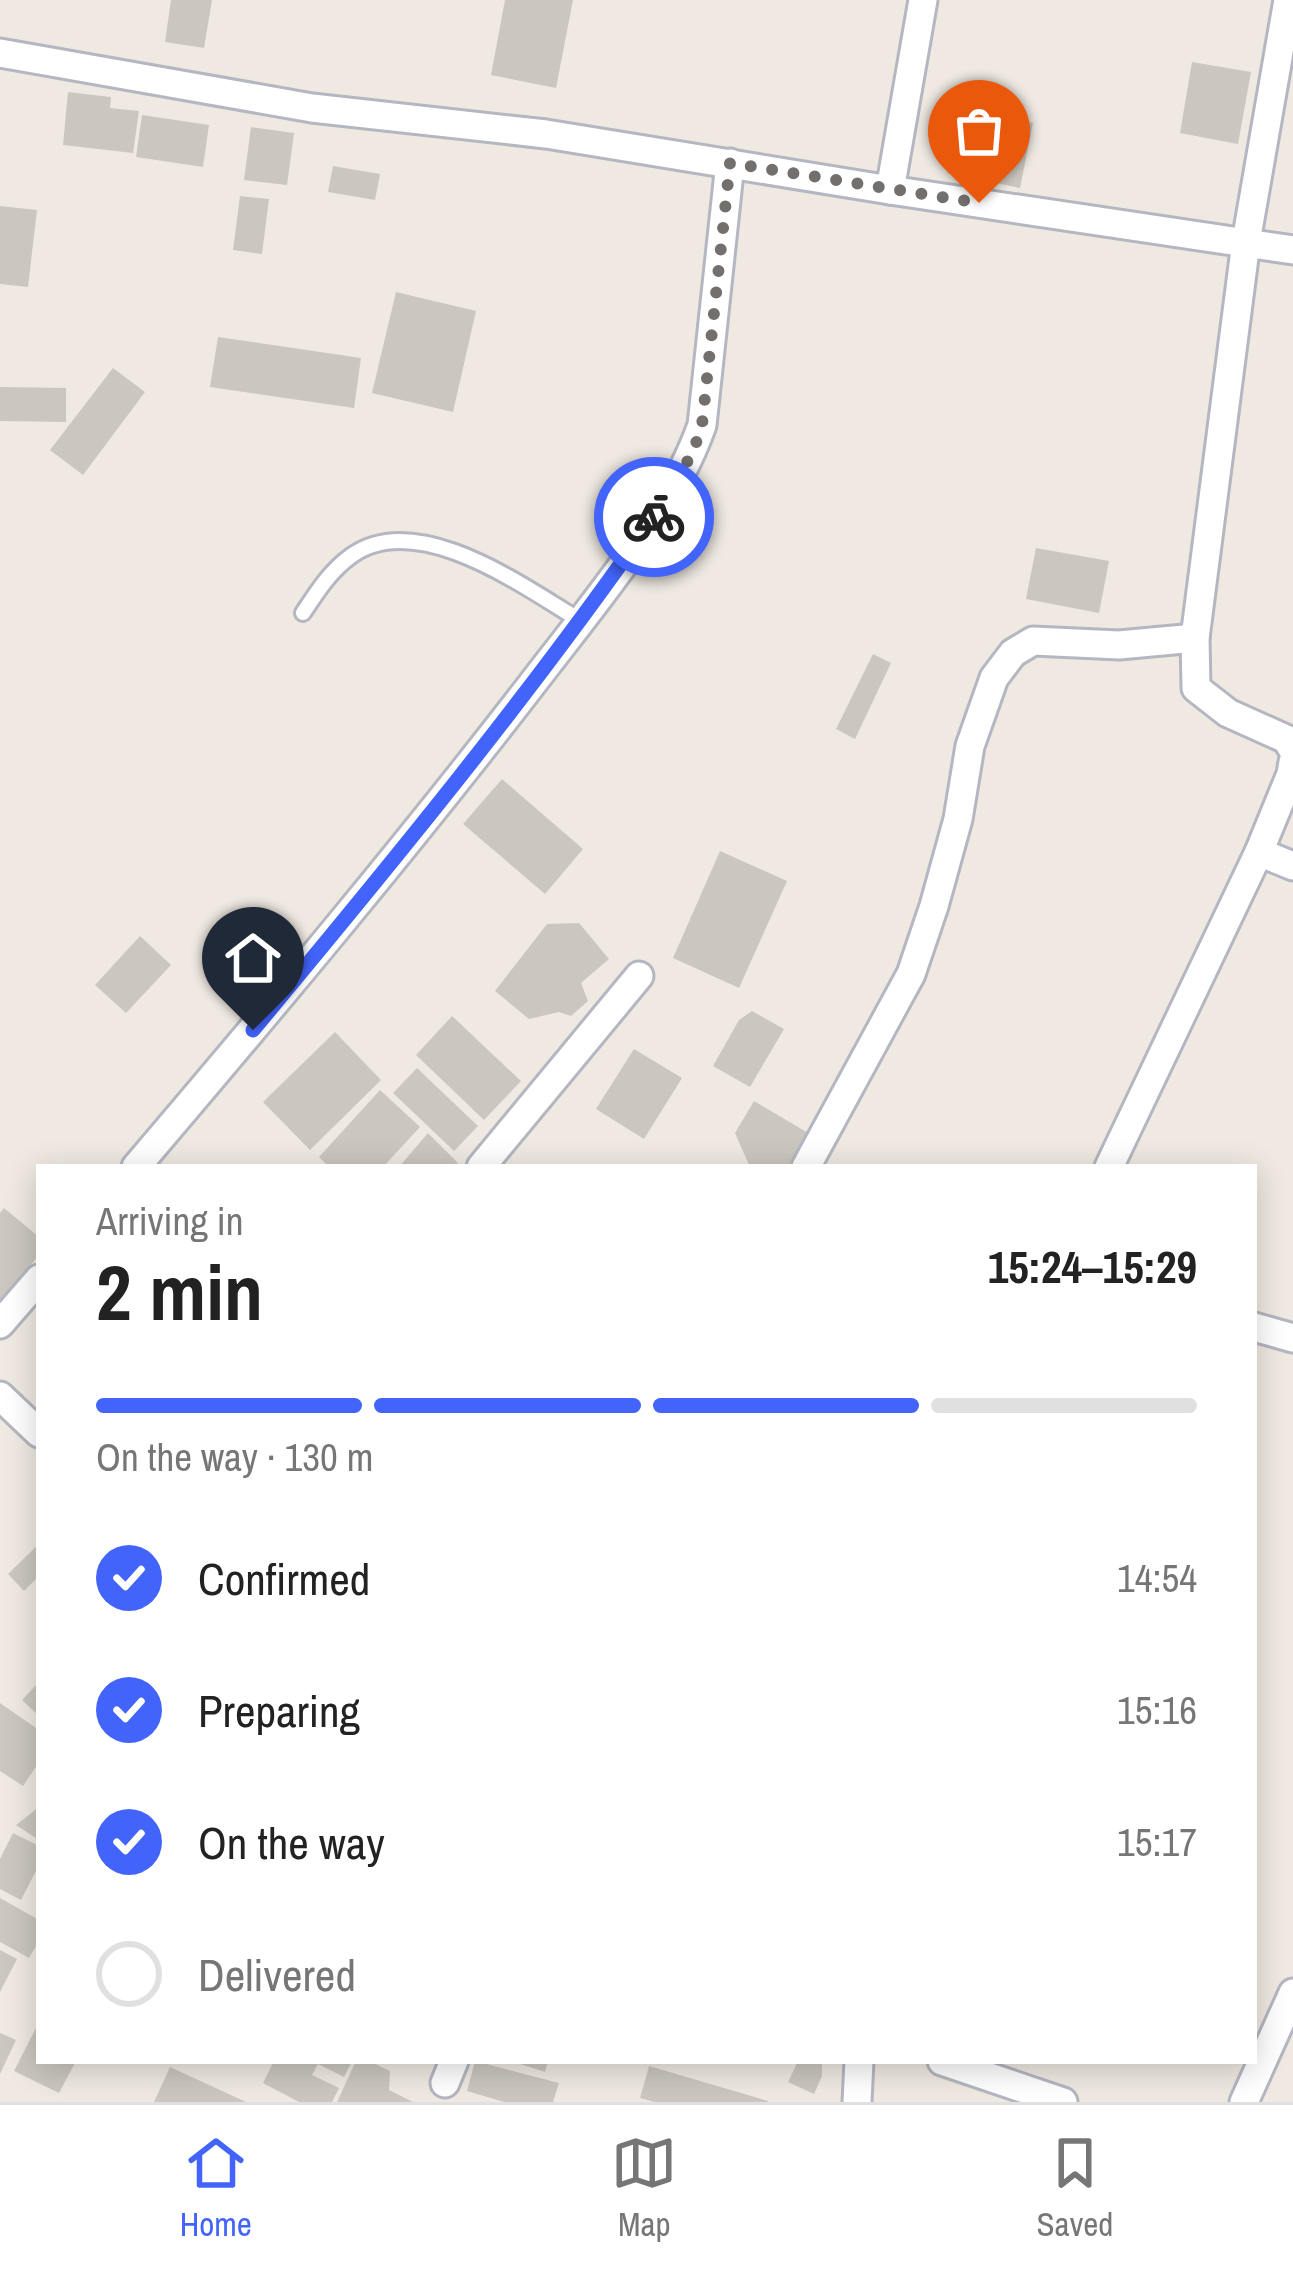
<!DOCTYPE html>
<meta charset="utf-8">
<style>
:root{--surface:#fff;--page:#f2f2f2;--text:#222;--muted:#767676;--line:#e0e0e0;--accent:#4264fb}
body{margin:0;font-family:"Archivo Narrow",sans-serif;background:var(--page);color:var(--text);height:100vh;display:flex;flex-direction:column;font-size:45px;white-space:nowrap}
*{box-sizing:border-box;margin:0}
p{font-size:39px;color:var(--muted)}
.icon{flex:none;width:66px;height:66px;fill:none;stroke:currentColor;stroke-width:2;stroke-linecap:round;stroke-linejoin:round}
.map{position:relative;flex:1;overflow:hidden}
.panel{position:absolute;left:36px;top:1164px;width:1221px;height:900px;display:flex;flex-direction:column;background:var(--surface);border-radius:0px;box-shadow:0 6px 30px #0003}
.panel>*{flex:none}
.pin{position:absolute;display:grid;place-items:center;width:102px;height:102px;color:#fff;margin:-123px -51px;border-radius:50% 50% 50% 0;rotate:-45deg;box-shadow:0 0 12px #0007}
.pin .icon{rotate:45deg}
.courier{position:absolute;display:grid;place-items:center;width:120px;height:120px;margin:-60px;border:9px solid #4264fb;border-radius:50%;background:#fff;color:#222;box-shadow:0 3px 15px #0007}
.headline em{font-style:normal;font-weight:700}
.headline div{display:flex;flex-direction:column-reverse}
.headline{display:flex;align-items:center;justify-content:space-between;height:204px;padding:0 60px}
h1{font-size:78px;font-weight:700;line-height:90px}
.bar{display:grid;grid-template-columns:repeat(4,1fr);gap:18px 12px;align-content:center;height:144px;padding:0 60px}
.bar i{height:15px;border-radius:9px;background:var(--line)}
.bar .selected{background:var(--accent)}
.bar p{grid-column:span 4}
ol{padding:0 60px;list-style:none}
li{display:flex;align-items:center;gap:36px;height:132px}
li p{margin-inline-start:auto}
li .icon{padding:12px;border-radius:50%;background:var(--accent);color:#fff;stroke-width:4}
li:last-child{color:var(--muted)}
li i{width:66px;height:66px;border:6px solid var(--line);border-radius:50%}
.tab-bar{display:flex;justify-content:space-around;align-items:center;height:168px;border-top:3px solid var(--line);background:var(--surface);font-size:33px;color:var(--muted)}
.tab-bar a{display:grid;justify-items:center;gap:6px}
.tab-bar .selected{color:var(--accent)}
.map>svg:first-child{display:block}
</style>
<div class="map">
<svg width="1293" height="2102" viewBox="0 0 1293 2102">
<rect width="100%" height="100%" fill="#efe9e1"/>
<g fill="#cbc7bf">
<path d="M 171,0 L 212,0 L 204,48 L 165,42 Z"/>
<path d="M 505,0 L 573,0 L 556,88 L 491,75 Z"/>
<path d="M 1192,62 L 1251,72 L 1238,144 L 1180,133 Z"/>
<path d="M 68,92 L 111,97 L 110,108 L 139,111 L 133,153 L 63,145 Z"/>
<path d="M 960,108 L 1033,123 L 1020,188 L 947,173 Z"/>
<path d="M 142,115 L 209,125 L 203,167 L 136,157 Z"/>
<path d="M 251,127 L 294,133 L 287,185 L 244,180 Z"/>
<path d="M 333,166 L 380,174 L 375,200 L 328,192 Z"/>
<path d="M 240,196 L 269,199 L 262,254 L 233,250 Z"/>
<path d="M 0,206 L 37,210 L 28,287 L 0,284 Z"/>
<path d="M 396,292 L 476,311 L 453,412 L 372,393 Z"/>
<path d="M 218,337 L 361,358 L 354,408 L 210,387 Z"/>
<path d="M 113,368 L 145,392 L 83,475 L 50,450 Z"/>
<path d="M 0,387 L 66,388 L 66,422 L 0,421 Z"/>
<path d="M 1036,548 L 1109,561 L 1099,613 L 1026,599 Z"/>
<path d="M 873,654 L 891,663 L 855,739 L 836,729 Z"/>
<path d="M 502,779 L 583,849 L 545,894 L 463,824 Z"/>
<path d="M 720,851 L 787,881 L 739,988 L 673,958 Z"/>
<path d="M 579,923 L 609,959 L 581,983 L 588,1001 L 571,1016 L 559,1012 L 529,1019 L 495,991 L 547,924 Z"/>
<path d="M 140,936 L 171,965 L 126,1013 L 95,985 Z"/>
<path d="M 752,1011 L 784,1029 L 750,1087 L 713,1066 L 739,1020 Z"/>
<path d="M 452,1016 L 521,1081 L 484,1120 L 416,1055 Z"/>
<path d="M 335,1032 L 381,1080 L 310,1150 L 263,1102 Z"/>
<path d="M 634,1049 L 682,1078 L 644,1139 L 596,1109 Z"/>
<path d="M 417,1068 L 478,1126 L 454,1151 L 393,1093 Z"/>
<path d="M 380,1090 L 420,1127 L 383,1167 L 329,1167 L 319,1157 Z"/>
<path d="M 754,1101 L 810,1134 L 791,1167 L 749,1165 L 735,1133 Z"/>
<path d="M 428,1133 L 458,1163 L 454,1167 L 399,1167 Z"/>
<path d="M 4,1208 L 39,1237 L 39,1255 L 0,1302 L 0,1213 Z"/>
<path d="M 39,1544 L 39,1576 L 24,1591 L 8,1574 Z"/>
<path d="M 39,1682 L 39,1716 L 22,1700 Z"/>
<path d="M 0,1703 L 39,1730 L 39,1762 L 23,1786 L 0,1771 Z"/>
<path d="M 39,1807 L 39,1840 L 16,1825 Z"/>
<path d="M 13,1833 L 39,1846 L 39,1865 L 21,1900 L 0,1889 L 0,1859 Z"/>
<path d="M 0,1898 L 39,1920 L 39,1941 L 29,1958 L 0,1942 Z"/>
<path d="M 0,1950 L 17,1959 L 0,1992 Z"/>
<path d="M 39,2022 L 39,2061 L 76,2061 L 59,2093 L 14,2071 Z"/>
<path d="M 0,2033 L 16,2040 L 0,2074 Z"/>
<path d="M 274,2061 L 352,2061 L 344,2077 L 318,2064 L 312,2075 L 339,2088 L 332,2102 L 299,2102 L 263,2083 Z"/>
<path d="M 356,2061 L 369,2061 L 390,2071 L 389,2090 L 413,2102 L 337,2102 Z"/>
<path d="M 475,2061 L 559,2083 L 553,2102 L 504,2102 L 467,2091 Z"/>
<path d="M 511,2061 L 548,2061 L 545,2072 Z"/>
<path d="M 798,2061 L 822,2061 L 822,2076 L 814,2094 L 788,2082 Z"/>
<path d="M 649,2066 L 768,2101 L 768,2102 L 654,2102 L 640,2098 Z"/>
<path d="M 170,2067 L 246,2102 L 154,2102 Z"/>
</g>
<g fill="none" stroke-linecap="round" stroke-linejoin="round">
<defs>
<path id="lane" d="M 303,613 C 317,592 330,571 351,556 C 417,508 524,587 581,621"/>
<g id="street">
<path d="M 1288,0 L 1246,242 L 1195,638 L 1196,688 L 1228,713 L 1286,739 L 1293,750"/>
<path d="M 0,53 L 312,108 L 546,134 L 890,190 L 1293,250"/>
<path d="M 890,190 L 923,0"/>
<path d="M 1259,852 L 1291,774 L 1293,762"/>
<path d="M 136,1167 C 273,1006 410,843 539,675 C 595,602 672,511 702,425 L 730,163"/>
<path d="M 481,1167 L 639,976"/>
<path d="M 806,1167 L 911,974 L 934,906 L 958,819 L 970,746 L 994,678 L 1013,653 L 1033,641 L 1119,645 L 1195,638"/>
<path d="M 1109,1167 L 1259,852 L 1293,866"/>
<path d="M 0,1324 L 39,1279"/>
<path d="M 1254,1327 L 1293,1338"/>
<path d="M 0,1396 L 39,1433"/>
<path d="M 942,2061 L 1063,2102"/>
<path d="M 445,2083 L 454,2061"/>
<path d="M 857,2102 L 859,2061"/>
<path d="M 1244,2102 L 1293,1993"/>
</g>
</defs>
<use href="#lane" stroke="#b4b7c1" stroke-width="20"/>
<use href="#street" stroke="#b4b7c1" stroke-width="33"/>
<use href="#lane" stroke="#fff" stroke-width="14"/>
<use href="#street" stroke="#fff" stroke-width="27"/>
</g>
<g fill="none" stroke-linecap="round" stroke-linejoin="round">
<path stroke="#726f6d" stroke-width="12" stroke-dasharray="0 21.6" d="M 654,517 L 693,452 L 702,425 L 730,163 L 979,203"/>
<path stroke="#4264fb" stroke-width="15" d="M 253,1030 C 392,863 530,695 654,517"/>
</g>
</svg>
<div class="pin" style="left:979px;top:203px;background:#ea580c"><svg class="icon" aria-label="bag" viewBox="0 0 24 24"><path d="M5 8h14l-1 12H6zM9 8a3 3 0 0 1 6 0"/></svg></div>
<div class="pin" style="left:253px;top:1030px;background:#1f2937"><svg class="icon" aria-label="home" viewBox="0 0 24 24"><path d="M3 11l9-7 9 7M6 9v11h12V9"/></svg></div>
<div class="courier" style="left:654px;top:517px"><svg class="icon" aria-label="bike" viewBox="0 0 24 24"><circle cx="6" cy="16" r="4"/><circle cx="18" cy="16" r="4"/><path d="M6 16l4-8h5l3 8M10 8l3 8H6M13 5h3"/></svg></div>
<section class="panel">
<div class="headline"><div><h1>2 min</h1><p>Arriving in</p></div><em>15:24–15:29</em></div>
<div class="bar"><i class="selected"></i><i class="selected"></i><i class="selected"></i><i></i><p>On the way · 130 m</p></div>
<ol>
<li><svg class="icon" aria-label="check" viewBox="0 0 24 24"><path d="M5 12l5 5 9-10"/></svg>Confirmed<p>14:54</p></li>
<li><svg class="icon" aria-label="check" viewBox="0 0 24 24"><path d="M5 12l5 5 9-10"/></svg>Preparing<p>15:16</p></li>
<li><svg class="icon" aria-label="check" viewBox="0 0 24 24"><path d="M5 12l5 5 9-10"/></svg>On the way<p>15:17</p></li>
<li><i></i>Delivered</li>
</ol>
</section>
</div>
<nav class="tab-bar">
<a class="selected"><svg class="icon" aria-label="home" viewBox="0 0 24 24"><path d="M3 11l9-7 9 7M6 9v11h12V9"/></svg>Home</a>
<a><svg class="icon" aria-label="map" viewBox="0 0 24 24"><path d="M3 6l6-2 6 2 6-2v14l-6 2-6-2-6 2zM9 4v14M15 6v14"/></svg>Map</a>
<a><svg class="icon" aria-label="saved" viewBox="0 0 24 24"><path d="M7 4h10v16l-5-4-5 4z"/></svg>Saved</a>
</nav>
